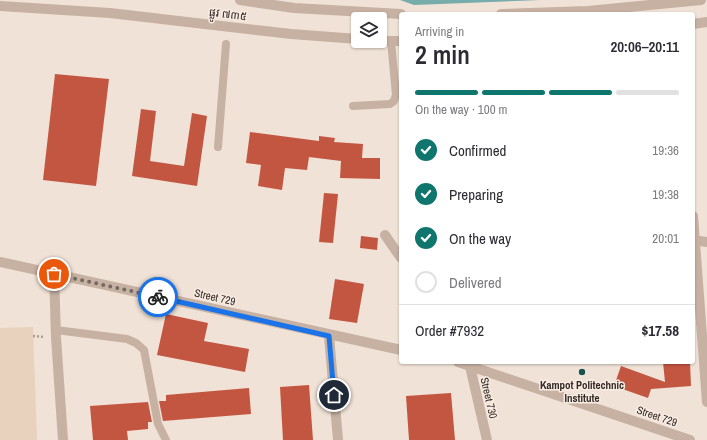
<!DOCTYPE html>
<meta charset="utf-8">
<style>
:root{--surface:#fff;--page:#f2f2f3;--text:#2b2b33;--muted:#7c7c81;--line:#e1e1e2;--accent:#0f766e}
body{margin:0;font-family:"Archivo Narrow","Noto Sans Khmer",sans-serif;background:var(--page);color:var(--text);height:100vh;display:flex;flex-direction:column;font-size:15px;white-space:nowrap}
*{box-sizing:border-box;margin:0}
p{font-size:13px;color:var(--muted)}
.icon{flex:none;width:22px;height:22px;fill:none;stroke:currentColor;stroke-width:2;stroke-linecap:round;stroke-linejoin:round}
.map{position:relative;flex:1;overflow:hidden}
.panel{position:absolute;left:399px;top:12px;width:296px;height:352px;display:flex;flex-direction:column;background:var(--surface);border-radius:4px;box-shadow:0 1px 3px #0004}
.panel>*{flex:none}
.controls{position:absolute;left:351px;top:12px;display:grid;gap:8px}
.controls a{display:grid;place-items:center;width:36px;height:36px;border-radius:4px;background:var(--surface);box-shadow:0 1px 3px #0004;font-size:20px}
.pin{position:absolute;display:grid;place-items:center;width:34px;height:34px;color:#fff;margin:-17px;border:2px solid #fff;border-radius:50%;box-shadow:0 1px 4px #0007}
.courier{position:absolute;display:grid;place-items:center;width:40px;height:40px;margin:-20px;border:3px solid #1a73e8;border-radius:50%;background:#fff;color:#222;box-shadow:0 1px 5px #0007}
.overview em{font-style:normal;font-weight:600}
.overview div{display:flex;flex-direction:column-reverse}
.overview{display:flex;align-items:center;justify-content:space-between;height:68px;padding:0 16px}
h1{font-size:26px;font-weight:600;line-height:30px}
.bar{display:grid;grid-template-columns:repeat(4,1fr);gap:6px 4px;align-content:center;height:48px;padding:0 16px}
.bar i{height:5px;border-radius:3px;background:var(--line)}
.bar .current{background:var(--accent)}
.bar p{grid-column:span 4}
.line{display:flex;align-items:center;gap:10px;padding:0 16px;border-top:1px solid var(--line)}
.line div{flex:1}
ol{padding:0 16px;list-style:none}
li{display:flex;align-items:center;gap:12px;height:44px}
li p{margin-inline-start:auto}
li .icon{padding:4px;border-radius:50%;background:var(--accent);color:#fff;stroke-width:4}
li:last-child{color:var(--muted)}
li i{width:22px;height:22px;border:2px solid var(--line);border-radius:50%}
.map>svg:first-child{display:block}
</style>
<div class="map">
<svg width="707" height="440" viewBox="0 0 707 440">
<rect width="100%" height="100%" fill="#f0e2d6"/>
<path fill="#e8d2bd" d="M 33,327 L 37,440 L 0,440 L 0,328 Z"/>
<path fill="#76acaa" d="M 400,0 L 541,0 L 414,5 Z"/>
<g fill="#c35641">
<path d="M 55,74 L 109,79 L 96,186 L 43,180 Z"/>
<path d="M 141,109 L 156,111 L 150,161 L 184,166 L 192,113 L 207,116 L 197,186 L 132,176 Z"/>
<path d="M 250,132 L 319,141 L 319,136 L 335,138 L 334,142 L 363,144 L 362,158 L 380,158 L 380,179 L 340,178 L 341,161 L 309,157 L 307,170 L 285,168 L 282,190 L 258,186 L 261,165 L 246,163 Z"/>
<path d="M 324,193 L 338,194 L 333,243 L 319,242 Z"/>
<path d="M 361,236 L 378,238 L 377,250 L 360,248 Z"/>
<path d="M 335,279 L 364,284 L 357,323 L 329,319 Z"/>
<path d="M 166,314 L 208,323 L 204,341 L 249,349 L 245,372 L 157,355 Z"/>
<path d="M 663,362 L 690,362 L 691,386 L 651,389 L 648,398 L 614,386 L 621,366 L 665,382 Z"/>
<path d="M 309,385 L 313,440 L 283,440 L 280,387 Z"/>
<path d="M 249,388 L 251,414 L 163,421 L 159,401 L 166,401 L 166,395 Z"/>
<path d="M 451,393 L 455,440 L 409,440 L 406,396 Z"/>
<path d="M 148,402 L 152,422 L 148,422 L 148,429 L 127,431 L 128,440 L 93,440 L 90,406 Z"/>
</g>
<g fill="none" stroke-linecap="round" stroke-linejoin="round">
<path stroke="#b39a8d" stroke-width="2.5" stroke-dasharray="2 2" stroke-linecap="butt" d="M 33,336 L 45,337"/>
<g stroke="#c7b1a3" stroke-width="8">
<path d="M 353,106 L 390,104 L 394,101 L 396,95 L 391,41"/>
<path d="M 218,147 L 226,44"/>
<path d="M 56,330 L 127,339 L 136,343 L 144,350 L 158,424 L 166,440"/>
</g>
<g stroke="#c7b1a3" stroke-width="10">
<path d="M 240,0 L 294,8 L 401,14"/>
<path d="M 501,14 L 588,11 L 701,0"/>
</g>
<g stroke="#c7b1a3" stroke-width="10">
<path d="M 693,216 L 707,402"/>
<path d="M 385,235 L 401,258"/>
<path d="M 693,240 L 707,242"/>
<path d="M 0,262 L 401,350"/>
<path d="M 54,273 L 56,337 L 63,440"/>
<path d="M 329,336 L 338,440"/>
<path d="M 458,362 L 690,440"/>
</g>
<g stroke="#c7b1a3" stroke-width="10">
<path d="M 0,6 L 110,13 L 291,34 L 358,39"/>
<path d="M 693,24 L 707,22"/>
<path d="M 380,41 L 401,41"/>
<path d="M 469,362 L 487,440"/>
</g>
</g>
<g fill="none" stroke-linecap="round" stroke-linejoin="round">
<path stroke="#746963" stroke-width="4" stroke-dasharray="0 7.2" d="M 54,274 L 158,297"/>
<path stroke="#1a73e8" stroke-width="5" d="M 158,297 L 329,336 L 334,395"/>
</g>
<circle fill="#1c5251" stroke="#f8ece2" stroke-width="1.5" cx="582" cy="372" r="4"/>
<g text-anchor="middle" stroke-width="3" stroke-linejoin="round" paint-order="stroke">
<g font-size="11" fill="#322825" stroke="#f8ece2">
<text transform="translate(228 14) rotate(7)" y="4">ផ្លូវ ៧៣៥</text>
<text transform="translate(215 297) rotate(13)" y="4">Street 729</text>
<text transform="translate(489 398) rotate(77)" y="4">Street 730</text>
<text transform="translate(657 416) rotate(19)" y="4">Street 729</text>
</g>
<g font-size="11" font-weight="bold" fill="#322825" stroke="#f8ece2">
<text x="582" y="389">Kampot Politechnic<tspan x="582" dy="13">Institute</tspan></text>
</g>
</g>
</svg>
<div class="controls">
<a><svg class="icon" aria-label="layers" viewBox="0 0 24 24"><path d="M12 4l9 5-9 5-9-5zM3 14l9 5 9-5"/></svg></a>
</div>
<div class="pin" style="left:54px;top:274px;background:#ea580c"><svg class="icon" aria-label="bag" viewBox="0 0 24 24"><path d="M5 8h14l-1 12H6zM9 8a3 3 0 0 1 6 0"/></svg></div>
<div class="pin" style="left:334px;top:395px;background:#1f2937"><svg class="icon" aria-label="home" viewBox="0 0 24 24"><path d="M3 11l9-7 9 7M6 9v11h12V9"/></svg></div>
<div class="courier" style="left:158px;top:297px"><svg class="icon" aria-label="bike" viewBox="0 0 24 24"><circle cx="6" cy="16" r="4"/><circle cx="18" cy="16" r="4"/><path d="M6 16l4-8h5l3 8M10 8l3 8H6M13 5h3"/></svg></div>
<section class="panel">
<div class="overview"><div><h1>2 min</h1><p>Arriving in</p></div><em>20:06–20:11</em></div>
<div class="bar"><i class="current"></i><i class="current"></i><i class="current"></i><i></i><p>On the way · 100 m</p></div>
<ol>
<li><svg class="icon" aria-label="check" viewBox="0 0 24 24"><path d="M5 12l5 5 9-10"/></svg>Confirmed<p>19:36</p></li>
<li><svg class="icon" aria-label="check" viewBox="0 0 24 24"><path d="M5 12l5 5 9-10"/></svg>Preparing<p>19:38</p></li>
<li><svg class="icon" aria-label="check" viewBox="0 0 24 24"><path d="M5 12l5 5 9-10"/></svg>On the way<p>20:01</p></li>
<li><i></i>Delivered</li>
</ol>
<div class="line" style="height:52px"><div>Order #7932</div><b>$17.58</b></div>
</section>
</div>
